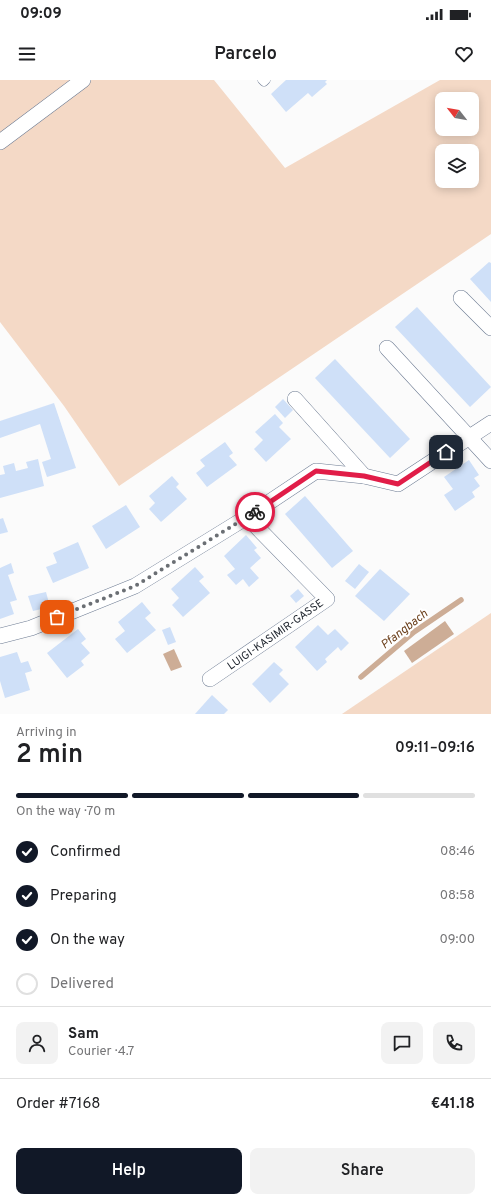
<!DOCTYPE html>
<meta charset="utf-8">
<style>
:root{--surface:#fff;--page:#f2f2f2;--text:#202124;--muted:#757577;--line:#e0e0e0;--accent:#111827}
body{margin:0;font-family:Overpass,sans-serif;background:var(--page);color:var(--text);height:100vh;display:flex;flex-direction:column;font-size:15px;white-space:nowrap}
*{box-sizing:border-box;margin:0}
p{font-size:13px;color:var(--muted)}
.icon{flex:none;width:22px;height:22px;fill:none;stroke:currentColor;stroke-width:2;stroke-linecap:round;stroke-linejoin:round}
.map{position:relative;height:634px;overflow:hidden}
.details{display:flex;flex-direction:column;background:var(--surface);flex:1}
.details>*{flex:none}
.needle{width:26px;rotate:301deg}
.buttons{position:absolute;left:435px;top:12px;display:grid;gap:8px}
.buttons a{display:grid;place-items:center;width:44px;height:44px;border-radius:8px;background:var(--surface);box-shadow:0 2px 10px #0003;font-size:20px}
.pin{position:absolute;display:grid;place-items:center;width:34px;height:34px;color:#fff;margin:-17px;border-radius:8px;box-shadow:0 2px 6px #0006}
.courier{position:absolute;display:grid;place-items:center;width:40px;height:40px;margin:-20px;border:3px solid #e11d48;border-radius:50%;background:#fff;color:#222;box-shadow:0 1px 5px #0007}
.summary em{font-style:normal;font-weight:600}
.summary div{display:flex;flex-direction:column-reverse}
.summary{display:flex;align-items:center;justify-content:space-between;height:68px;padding:0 16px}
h1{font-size:26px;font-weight:600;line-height:30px}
.bar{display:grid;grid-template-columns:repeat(4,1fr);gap:6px 4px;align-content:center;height:48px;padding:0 16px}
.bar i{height:5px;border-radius:3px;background:var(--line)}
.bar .active{background:var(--accent)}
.bar p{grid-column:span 4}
.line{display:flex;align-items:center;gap:10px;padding:0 16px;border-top:1px solid var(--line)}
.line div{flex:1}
.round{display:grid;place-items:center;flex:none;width:42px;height:42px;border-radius:8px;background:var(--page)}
ol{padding:0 16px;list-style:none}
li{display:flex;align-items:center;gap:12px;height:44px}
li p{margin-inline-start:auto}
li .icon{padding:4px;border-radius:50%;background:var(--accent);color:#fff;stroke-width:4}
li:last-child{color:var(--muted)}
li i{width:22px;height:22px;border:2px solid var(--line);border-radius:50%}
.action{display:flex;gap:8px;margin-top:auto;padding:8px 16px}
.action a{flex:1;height:46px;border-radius:8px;background:var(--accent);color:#fff;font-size:16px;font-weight:600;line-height:46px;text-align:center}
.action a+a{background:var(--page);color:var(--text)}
.status{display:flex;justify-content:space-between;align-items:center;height:28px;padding:0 20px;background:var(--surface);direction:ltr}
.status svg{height:11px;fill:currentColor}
header{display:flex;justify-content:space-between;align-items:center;height:52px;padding:0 16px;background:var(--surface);font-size:18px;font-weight:600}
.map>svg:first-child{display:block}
</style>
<div class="status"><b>09:09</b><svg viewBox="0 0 49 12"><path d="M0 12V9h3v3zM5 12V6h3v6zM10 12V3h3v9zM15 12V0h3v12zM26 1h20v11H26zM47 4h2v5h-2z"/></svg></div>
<header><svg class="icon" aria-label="menu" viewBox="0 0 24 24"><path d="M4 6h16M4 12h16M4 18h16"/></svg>Parcelo<svg class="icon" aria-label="heart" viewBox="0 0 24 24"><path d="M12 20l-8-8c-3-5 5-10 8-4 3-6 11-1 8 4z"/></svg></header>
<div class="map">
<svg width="491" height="634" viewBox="0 0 491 634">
<rect width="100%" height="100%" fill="#fbfbfb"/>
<g fill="#f4d9c6" fill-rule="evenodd">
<path d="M 0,0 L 214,0 L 285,88 L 440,0 L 491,0 L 491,154 L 119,406 L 64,326 L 0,242 ZM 442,19 L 472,19 L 472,49 L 442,49 ZM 442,71 L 472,71 L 472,101 L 442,101 Z"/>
<path d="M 491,533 L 491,634 L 342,634 Z"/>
</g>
<g fill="#cdad96">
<path d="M 445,541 L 454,554 L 412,583 L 404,571 Z"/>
<path d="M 174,569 L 182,587 L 171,591 L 163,574 Z"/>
</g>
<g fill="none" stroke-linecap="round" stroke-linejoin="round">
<path stroke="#cdad96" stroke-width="5.5" d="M 361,597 L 414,552 L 461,520"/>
</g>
<g fill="#cfe0f8">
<path d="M 286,0 L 327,0 L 325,2 L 327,4 L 312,17 L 308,13 L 286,32 L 271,14 Z"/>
<path d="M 489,182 L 491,183 L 491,222 L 470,199 Z"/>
<path d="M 417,227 L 491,307 L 470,327 L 395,247 Z"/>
<path d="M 335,279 L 410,359 L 390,378 L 315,298 Z"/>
<path d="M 283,319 L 293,330 L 285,338 L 275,327 Z"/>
<path d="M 54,323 L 76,388 L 47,397 L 42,382 L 51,379 L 40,344 L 0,358 L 0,341 Z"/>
<path d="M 275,334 L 283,343 L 279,347 L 291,359 L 266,382 L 254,369 L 263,360 L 255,352 Z"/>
<path d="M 225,362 L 233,373 L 229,376 L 237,385 L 207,407 L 196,393 L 205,386 L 200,380 Z"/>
<path d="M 38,379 L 44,406 L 0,418 L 0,395 L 5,394 L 3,386 L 14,383 L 16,391 L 28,388 L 26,382 Z"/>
<path d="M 469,380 L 479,395 L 474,398 L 480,406 L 472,412 L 475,417 L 455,431 L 444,415 L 453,409 L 444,397 Z"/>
<path d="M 172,396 L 179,404 L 176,407 L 187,419 L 161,442 L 149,429 L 155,423 L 149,416 Z"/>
<path d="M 305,416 L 353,471 L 332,488 L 285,434 Z"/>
<path d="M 126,425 L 140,447 L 106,469 L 92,446 Z"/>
<path d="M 3,438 L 8,452 L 0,454 L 0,439 Z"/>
<path d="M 246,455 L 257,468 L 254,470 L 261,478 L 250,488 L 259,498 L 249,507 L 243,499 L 236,505 L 227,495 L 235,489 L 224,476 Z"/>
<path d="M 78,462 L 89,488 L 53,503 L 46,487 L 57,483 L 53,473 Z"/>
<path d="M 11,483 L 14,493 L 8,495 L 17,520 L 10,522 L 14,534 L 0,539 L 0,488 Z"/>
<path d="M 359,484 L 369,492 L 355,509 L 345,501 Z"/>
<path d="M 195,487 L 204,497 L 199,501 L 210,513 L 183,537 L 172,525 L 179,518 L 171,509 Z"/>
<path d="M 380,489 L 410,514 L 384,541 L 355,516 Z"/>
<path d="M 298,509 L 304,516 L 296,523 L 290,516 Z"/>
<path d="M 46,512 L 50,527 L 33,531 L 28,516 Z"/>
<path d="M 142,522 L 151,533 L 145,538 L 156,550 L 127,573 L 115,559 L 125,551 L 118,542 Z"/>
<path d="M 318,545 L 328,555 L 335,549 L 349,563 L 341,571 L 338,567 L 325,579 L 327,582 L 317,591 L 295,567 Z"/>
<path d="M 170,547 L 176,562 L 168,565 L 162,550 Z"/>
<path d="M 78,549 L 86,559 L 81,563 L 90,573 L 81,581 L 84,585 L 67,598 L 47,573 Z"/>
<path d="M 17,572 L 21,583 L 28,581 L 32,591 L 25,593 L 30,610 L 5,618 L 0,601 L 0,577 Z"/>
<path d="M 274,582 L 283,590 L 279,594 L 289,604 L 270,623 L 252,604 Z"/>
<path d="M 212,615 L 228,630 L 224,634 L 195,634 Z"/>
</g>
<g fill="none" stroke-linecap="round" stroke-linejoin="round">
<defs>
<path id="service" d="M 262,0 L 264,2 L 266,0"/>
<g id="minor">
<path d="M 0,62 L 83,0"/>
<path d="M 461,218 L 491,248"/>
<path d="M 387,268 L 491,381"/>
<path d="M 295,319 L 364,396"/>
<path d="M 0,556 L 31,548 L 135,506 L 247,437 L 316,391 L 364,396 L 398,404 L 491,343"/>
<path d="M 210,599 L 327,519 L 247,437"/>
</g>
</defs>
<use href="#service" stroke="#6e7c93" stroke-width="9"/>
<use href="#minor" stroke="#6e7c93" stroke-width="16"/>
<use href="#service" stroke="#fff" stroke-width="8"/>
<use href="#minor" stroke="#fff" stroke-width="15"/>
</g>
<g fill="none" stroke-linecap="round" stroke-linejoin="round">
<path stroke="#6b6f74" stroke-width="4" stroke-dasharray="0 7.2" d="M 57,537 L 135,506 L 255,432"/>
<path stroke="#e11d48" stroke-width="5" d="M 255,432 L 316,391 L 364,396 L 398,404 L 446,372"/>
</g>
<g text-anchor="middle" stroke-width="4" stroke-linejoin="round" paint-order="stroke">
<g font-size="11" fill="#1d232c" stroke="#fff">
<text transform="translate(275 554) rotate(-35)" y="4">LUIGI-KASIMIR-GASSE</text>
</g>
<g font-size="12" font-style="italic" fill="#6b3f1b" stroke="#fff">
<text transform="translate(404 549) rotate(-38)" y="4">Pfangbach</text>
</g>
</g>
</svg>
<div class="buttons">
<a><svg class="needle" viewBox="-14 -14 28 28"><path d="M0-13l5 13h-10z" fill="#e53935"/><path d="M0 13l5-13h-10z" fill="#757577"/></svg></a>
<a><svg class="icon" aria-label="layers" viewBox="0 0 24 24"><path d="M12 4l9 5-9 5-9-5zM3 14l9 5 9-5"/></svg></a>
</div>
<div class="pin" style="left:57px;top:537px;background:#ea580c"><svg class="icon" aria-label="bag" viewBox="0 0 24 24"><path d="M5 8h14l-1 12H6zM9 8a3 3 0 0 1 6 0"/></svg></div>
<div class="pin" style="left:446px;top:372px;background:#1f2937"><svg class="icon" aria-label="home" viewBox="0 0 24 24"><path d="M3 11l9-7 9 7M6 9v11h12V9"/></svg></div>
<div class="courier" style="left:255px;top:432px"><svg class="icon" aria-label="bike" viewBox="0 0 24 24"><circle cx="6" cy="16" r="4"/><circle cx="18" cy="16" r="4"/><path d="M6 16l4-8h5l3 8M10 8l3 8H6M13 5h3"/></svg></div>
</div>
<section class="details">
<div class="summary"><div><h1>2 min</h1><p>Arriving in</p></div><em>09:11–09:16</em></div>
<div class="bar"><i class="active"></i><i class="active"></i><i class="active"></i><i></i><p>On the way · 70 m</p></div>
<ol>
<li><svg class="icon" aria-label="check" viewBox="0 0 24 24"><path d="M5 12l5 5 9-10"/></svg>Confirmed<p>08:46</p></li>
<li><svg class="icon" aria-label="check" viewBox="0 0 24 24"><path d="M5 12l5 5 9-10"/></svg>Preparing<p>08:58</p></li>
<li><svg class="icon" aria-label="check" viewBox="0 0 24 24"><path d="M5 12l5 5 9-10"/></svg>On the way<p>09:00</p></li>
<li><i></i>Delivered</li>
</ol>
<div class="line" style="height:72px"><a class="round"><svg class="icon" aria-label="person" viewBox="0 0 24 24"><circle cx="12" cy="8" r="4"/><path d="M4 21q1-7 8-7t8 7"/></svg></a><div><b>Sam</b><p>Courier · 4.7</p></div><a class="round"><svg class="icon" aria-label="chat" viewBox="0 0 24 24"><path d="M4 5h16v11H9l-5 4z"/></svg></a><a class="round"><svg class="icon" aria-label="phone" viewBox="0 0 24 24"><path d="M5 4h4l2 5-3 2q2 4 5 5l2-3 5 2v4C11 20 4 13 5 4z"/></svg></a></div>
<div class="line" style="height:52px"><div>Order #7168</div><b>€41.18</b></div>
<div class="action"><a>Help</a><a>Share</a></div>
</section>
